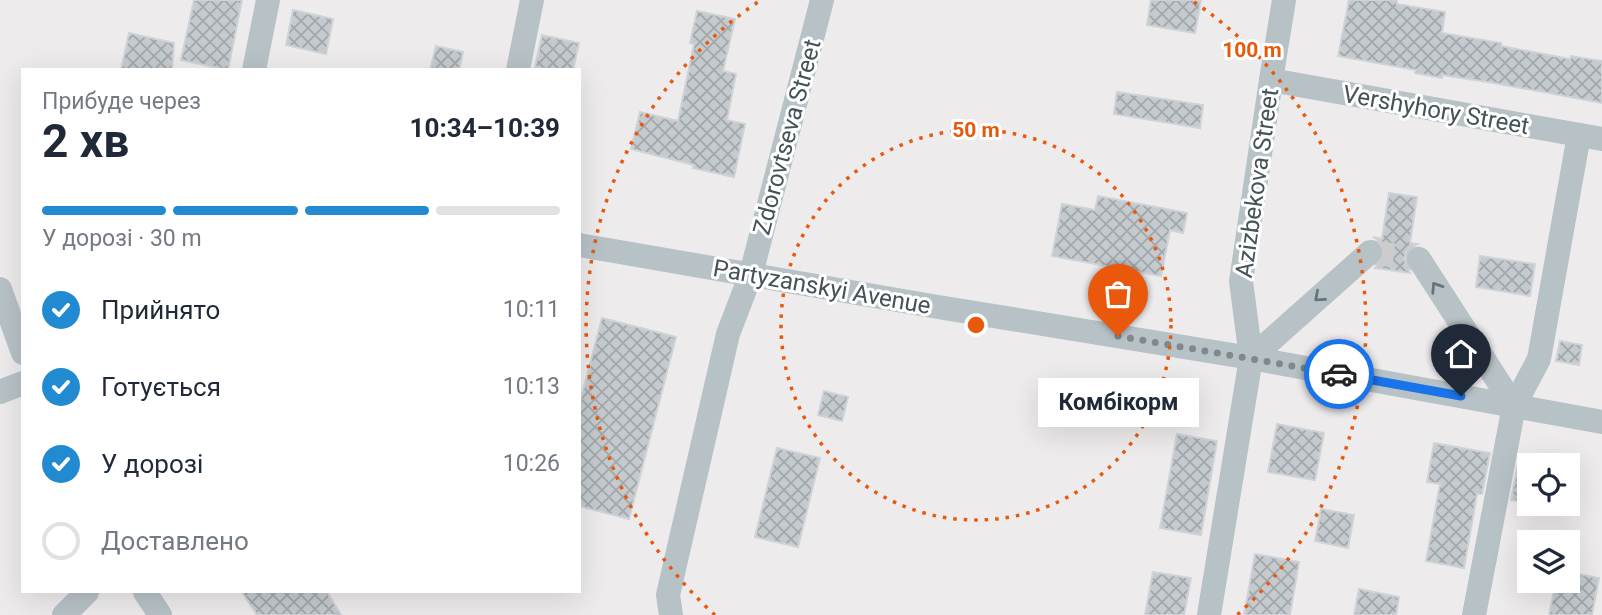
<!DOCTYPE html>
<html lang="uk">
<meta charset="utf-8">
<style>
:root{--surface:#fff;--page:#f6f6f7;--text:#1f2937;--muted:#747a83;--line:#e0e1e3;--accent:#228ad1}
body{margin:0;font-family:Roboto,sans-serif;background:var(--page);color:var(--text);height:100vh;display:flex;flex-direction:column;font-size:26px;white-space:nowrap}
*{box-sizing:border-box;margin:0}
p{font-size:23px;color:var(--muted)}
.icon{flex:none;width:38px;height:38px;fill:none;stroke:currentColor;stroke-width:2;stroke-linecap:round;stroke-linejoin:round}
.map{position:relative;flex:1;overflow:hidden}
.sheet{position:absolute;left:21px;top:68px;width:560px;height:525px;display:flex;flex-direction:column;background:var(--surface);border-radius:0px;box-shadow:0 7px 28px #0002}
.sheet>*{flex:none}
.controls{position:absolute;left:1517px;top:453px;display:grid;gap:14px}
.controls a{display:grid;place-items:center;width:63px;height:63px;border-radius:0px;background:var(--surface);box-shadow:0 7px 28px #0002;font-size:35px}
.pin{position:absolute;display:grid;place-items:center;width:60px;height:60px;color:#fff;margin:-72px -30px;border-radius:50% 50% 50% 0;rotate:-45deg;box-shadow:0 0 7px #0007}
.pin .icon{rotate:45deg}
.courier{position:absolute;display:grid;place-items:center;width:70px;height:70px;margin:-35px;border:5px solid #1a73e8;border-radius:50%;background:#fff;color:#222;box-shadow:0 2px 9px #0007}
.bubble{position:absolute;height:49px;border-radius:0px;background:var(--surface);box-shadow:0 7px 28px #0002;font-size:23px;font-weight:700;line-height:49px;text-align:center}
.headline em{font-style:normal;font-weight:700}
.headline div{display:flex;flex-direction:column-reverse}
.headline{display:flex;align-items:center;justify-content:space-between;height:119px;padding:0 21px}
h1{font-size:46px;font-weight:700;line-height:52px}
.bar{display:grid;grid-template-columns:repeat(4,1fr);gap:10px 7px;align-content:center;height:84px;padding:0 21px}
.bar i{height:9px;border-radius:5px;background:var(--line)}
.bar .current{background:var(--accent)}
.bar p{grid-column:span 4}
ol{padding:0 21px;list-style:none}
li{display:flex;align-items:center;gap:21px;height:77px}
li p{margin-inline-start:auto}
li .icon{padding:7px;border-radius:50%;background:var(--accent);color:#fff;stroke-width:4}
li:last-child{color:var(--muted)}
li i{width:38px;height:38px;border:4px solid var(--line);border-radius:50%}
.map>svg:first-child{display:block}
</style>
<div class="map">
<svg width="1602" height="615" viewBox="0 0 1602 615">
<defs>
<pattern id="building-cross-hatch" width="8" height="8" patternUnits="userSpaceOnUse" patternTransform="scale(1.75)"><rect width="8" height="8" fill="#c5cace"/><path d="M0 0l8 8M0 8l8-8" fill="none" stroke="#a2a7aa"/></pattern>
</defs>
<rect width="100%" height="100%" fill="#eeebec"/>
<g fill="url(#building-cross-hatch)" stroke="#cfd3d7" stroke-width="2">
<path d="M 194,0 L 242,0 L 228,70 L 181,60 Z"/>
<path d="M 1151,0 L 1201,0 L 1195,33 L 1147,25 Z"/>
<path d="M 1349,0 L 1397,0 L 1397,4 L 1445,12 L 1442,33 L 1501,43 L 1501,46 L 1570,59 L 1571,56 L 1602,61 L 1602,103 L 1494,83 L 1442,75 L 1442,78 L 1415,73 L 1416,70 L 1338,56 Z"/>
<path d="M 293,10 L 333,19 L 326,54 L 286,45 Z"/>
<path d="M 697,11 L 735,19 L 723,71 L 736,74 L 727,120 L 745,124 L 734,177 L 693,168 L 694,165 L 631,149 L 640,112 L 678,121 L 694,44 L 690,43 Z"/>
<path d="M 129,33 L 174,43 L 172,70 L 121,70 Z"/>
<path d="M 542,35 L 579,43 L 573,70 L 550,70 L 535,67 Z"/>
<path d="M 436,46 L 463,52 L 459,70 L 430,70 Z"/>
<path d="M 1117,92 L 1203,105 L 1200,128 L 1114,114 Z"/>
<path d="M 1389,193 L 1417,197 L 1410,243 L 1417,244 L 1410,247 L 1406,252 L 1404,259 L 1410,273 L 1375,268 L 1384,257 L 1385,250 L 1381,242 L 1373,237 L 1382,239 Z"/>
<path d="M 1098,196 L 1187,213 L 1183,233 L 1170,230 L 1161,276 L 1052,256 L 1062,204 L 1095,210 Z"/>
<path d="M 1480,256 L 1535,264 L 1530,296 L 1476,287 Z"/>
<path d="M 602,318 L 676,337 L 629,519 L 579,506 L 579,406 Z"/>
<path d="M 1560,341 L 1582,345 L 1579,365 L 1556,361 Z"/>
<path d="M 824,391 L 848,397 L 842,421 L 818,415 Z"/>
<path d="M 1277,424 L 1324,433 L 1315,480 L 1268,472 Z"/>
<path d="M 1177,434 L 1217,441 L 1201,535 L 1160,528 Z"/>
<path d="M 1434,443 L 1490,453 L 1482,494 L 1477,494 L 1464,568 L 1426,561 L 1440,484 L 1427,482 Z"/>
<path d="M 777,448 L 820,458 L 798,547 L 755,537 Z"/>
<path d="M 1519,458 L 1559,466 L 1530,466 L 1530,504 L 1511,500 Z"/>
<path d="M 1321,509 L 1354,515 L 1348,548 L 1315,541 Z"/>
<path d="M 1255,554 L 1299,562 L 1290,615 L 1244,615 Z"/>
<path d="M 1153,572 L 1191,578 L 1184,615 L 1145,615 Z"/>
<path d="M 1568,572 L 1599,578 L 1592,615 L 1549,615 L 1556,581 L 1568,581 Z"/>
<path d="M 1359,589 L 1399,597 L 1396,615 L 1354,615 Z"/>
<path d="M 242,592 L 327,592 L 341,615 L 257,615 Z"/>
</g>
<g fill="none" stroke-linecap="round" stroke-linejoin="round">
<path stroke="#ccccce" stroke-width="24" stroke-dasharray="24 12" stroke-linecap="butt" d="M 1370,252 L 1419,259"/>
<g stroke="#b7c2c7" stroke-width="24">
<path d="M 254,70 L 268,0"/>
<path d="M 518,70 L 532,0"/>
<path d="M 1271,80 L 1602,139"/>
<path d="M 579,245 L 932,306 L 1251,358 L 1602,422"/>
<path d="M 1419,259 L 1514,406"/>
<path d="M 0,289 L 23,353"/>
<path d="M 1251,358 L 1370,252"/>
<path d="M 0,392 L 23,383"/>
<path d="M 145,592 L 160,615"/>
<path d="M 64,615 L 87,592"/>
<path d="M 671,615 L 668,595 L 728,334 L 751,274 L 822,0"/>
<path d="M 1209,615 L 1251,358 L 1241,281 L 1271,80 L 1284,0"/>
<path d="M 1474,615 L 1514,406 L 1539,359 L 1579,135"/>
</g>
</g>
<defs><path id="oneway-chevron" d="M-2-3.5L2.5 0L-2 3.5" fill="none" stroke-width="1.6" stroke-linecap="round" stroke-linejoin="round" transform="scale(1.75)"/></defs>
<g stroke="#677479">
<use href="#oneway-chevron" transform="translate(1436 287) rotate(-123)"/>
<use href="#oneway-chevron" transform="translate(1319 297) rotate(139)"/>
</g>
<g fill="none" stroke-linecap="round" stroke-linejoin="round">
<path stroke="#80888b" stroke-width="7" stroke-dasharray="0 12.6" d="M 1118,336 L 1339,374"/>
<path stroke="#1a73e8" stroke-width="9" d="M 1339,374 L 1461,396"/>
</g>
<g fill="none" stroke="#e8590c" stroke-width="3.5" stroke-dasharray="3.5 7">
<circle cx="976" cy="325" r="195"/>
<path d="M715 615A390 390 0 0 1 758 2M1194 2A390 390 0 0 1 1237 615"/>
</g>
<g text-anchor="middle" stroke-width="6" stroke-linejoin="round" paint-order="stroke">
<g font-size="24" fill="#455257" stroke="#fff">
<text transform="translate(1436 110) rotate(10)" y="8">Vershyhory Street</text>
<text transform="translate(787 137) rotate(-75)" y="8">Zdorovtseva Street</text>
<text transform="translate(1257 183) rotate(-82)" y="8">Azizbekova Street</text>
<text transform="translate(822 287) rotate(10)" y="8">Partyzanskyi Avenue</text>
</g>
</g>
<circle cx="976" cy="325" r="10" fill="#e8590c" stroke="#fff" stroke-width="3.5"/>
<g font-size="21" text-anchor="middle" font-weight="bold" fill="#e8590c" stroke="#fff" stroke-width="6" stroke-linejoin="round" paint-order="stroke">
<text x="1252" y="57">100 m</text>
<text x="976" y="137">50 m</text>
</g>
</svg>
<div class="controls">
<a><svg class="icon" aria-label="locate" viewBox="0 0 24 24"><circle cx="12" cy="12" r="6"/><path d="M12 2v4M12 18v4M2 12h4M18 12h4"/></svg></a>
<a><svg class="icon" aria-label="layers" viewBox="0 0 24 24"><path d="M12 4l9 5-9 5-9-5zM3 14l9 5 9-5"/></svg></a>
</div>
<div class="pin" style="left:1118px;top:336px;background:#ea580c"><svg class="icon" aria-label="bag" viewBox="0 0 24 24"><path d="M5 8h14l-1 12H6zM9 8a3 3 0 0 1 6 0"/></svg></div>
<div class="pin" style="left:1461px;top:396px;background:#1f2937"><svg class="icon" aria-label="home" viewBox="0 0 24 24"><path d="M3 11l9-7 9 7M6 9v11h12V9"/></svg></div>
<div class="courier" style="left:1339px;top:374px"><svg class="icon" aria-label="car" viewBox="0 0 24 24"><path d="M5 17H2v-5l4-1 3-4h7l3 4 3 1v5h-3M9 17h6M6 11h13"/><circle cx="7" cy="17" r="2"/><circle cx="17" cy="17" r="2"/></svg></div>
<div class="bubble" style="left:1038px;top:378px;width:161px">Комбікорм</div>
<section class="sheet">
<div class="headline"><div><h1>2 хв</h1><p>Прибуде через</p></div><em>10:34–10:39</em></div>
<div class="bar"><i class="current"></i><i class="current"></i><i class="current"></i><i></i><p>У дорозі · 30 m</p></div>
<ol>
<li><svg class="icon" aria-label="check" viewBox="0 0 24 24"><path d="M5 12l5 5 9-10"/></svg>Прийнято<p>10:11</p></li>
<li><svg class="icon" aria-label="check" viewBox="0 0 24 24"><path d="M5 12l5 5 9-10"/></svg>Готується<p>10:13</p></li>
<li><svg class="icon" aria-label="check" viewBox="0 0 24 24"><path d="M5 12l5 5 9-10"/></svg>У дорозі<p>10:26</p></li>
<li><i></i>Доставлено</li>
</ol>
</section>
</div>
